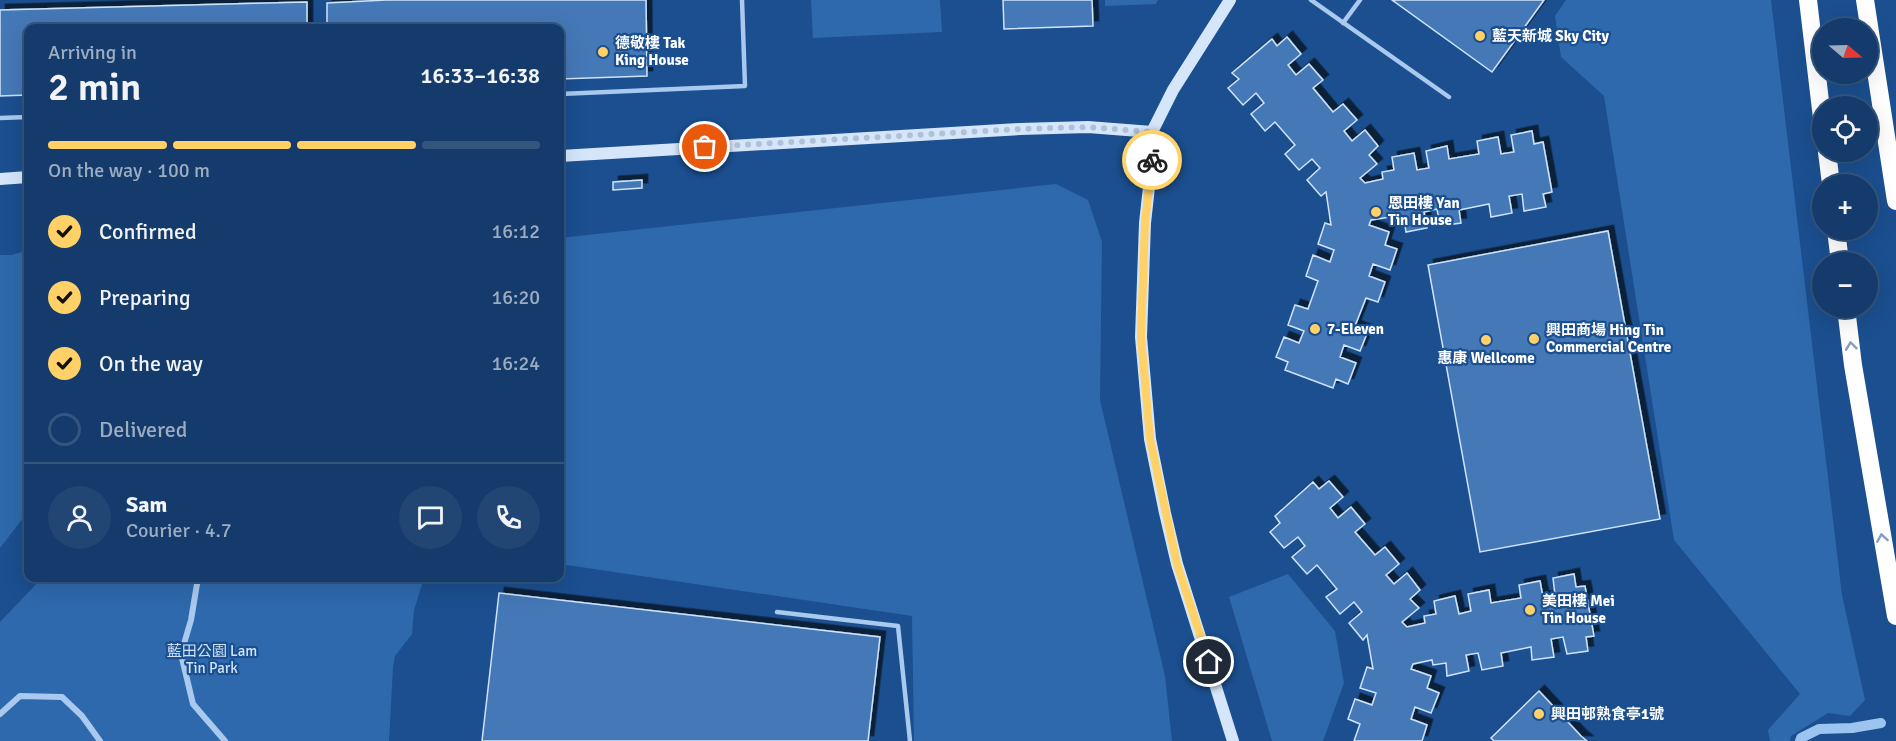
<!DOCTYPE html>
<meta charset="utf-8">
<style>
:root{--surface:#143b6b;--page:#214673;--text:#f1f3f6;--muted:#9dadc1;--line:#33557e;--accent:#ffd166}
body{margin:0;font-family:Signika,"Noto Sans TC",sans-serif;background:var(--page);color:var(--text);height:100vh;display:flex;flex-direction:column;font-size:22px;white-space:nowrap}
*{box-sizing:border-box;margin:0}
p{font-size:20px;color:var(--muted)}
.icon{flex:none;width:33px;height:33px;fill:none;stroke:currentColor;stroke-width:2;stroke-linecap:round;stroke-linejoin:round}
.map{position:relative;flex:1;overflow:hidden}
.panel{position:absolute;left:24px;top:24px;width:540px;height:558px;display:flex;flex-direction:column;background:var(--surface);border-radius:12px;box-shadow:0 6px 24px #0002,0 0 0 2px var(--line)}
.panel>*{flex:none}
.needle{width:39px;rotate:109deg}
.buttons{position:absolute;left:1812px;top:18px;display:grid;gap:12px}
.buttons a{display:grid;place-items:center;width:66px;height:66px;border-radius:50%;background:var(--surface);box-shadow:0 6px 24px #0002,0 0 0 2px var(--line);font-size:30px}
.pin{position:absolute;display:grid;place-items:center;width:51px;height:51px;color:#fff;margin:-26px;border:3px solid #fff;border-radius:50%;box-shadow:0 2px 6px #0007}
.courier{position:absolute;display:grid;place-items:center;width:60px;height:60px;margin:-30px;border:4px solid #ffd166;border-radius:50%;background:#fff;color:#222;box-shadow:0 2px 8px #0007}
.overview em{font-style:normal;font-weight:600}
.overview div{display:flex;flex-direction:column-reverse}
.overview{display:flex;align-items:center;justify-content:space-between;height:102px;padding:0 24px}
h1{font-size:39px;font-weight:600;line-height:45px}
.bar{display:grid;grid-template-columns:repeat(4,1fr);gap:9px 6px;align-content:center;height:72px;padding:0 24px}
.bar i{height:8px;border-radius:4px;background:var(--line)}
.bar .current{background:var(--accent)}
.bar p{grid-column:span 4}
.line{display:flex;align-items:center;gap:15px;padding:0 24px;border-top:2px solid var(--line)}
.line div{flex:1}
.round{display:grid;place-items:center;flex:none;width:63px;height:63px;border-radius:32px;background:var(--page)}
ol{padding:0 24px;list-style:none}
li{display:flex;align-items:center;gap:18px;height:66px}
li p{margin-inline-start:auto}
li .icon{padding:6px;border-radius:50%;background:var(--accent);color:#111;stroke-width:4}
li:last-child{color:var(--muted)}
li i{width:33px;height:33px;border:3px solid var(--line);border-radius:50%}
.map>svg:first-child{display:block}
</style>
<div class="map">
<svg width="1896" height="741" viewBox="0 0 1896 741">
<defs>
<filter id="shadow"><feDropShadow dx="5.5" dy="-5.5" stdDeviation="0" flood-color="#0009"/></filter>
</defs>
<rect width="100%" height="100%" fill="#1b4f8f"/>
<g fill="#2e69ad">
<path d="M 811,0 L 940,0 L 942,32 L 813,38 Z"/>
<path d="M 1105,0 L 1158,0 L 1156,4 L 1105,6 Z"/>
<path d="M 1566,0 L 1771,0 L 1842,595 L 1865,700 L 1850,716 L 1828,713 L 1791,736 L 1790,741 L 1770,741 L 1768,730 L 1800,694 L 1674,540 L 1604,96 L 1561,57 L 1555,16 Z"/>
<path d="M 1056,184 L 1088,200 L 1102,242 L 1100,400 L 1165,676 L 1172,741 L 914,741 L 912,616 L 560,564 L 560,238 Z"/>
<path d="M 28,250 L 28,526 L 23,518 L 0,548 L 0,255 L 12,255 Z"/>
<path d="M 1288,574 L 1335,631 L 1344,683 L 1323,741 L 1272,741 L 1229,597 Z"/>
<path d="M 42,578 L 424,578 L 414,610 L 412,634 L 395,656 L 393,667 L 389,741 L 0,741 L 0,622 Z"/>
</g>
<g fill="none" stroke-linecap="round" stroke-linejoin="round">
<path stroke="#9cc4f0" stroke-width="10" d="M 1800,741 L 1801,738 L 1819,729 L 1852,728 L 1881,723"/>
</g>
<g fill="#4478b7" stroke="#cfe3fa" stroke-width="1.5" filter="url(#shadow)">
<path d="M 386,0 L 646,0 L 647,76 L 560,79 L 560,28 L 327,28 L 327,3 Z"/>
<path d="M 1003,0 L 1092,0 L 1093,26 L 1004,29 Z"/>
<path d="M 1392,0 L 1544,0 L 1492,72 Z"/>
<path d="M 307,2 L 307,28 L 28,28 L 28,95 L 0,96 L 0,10 Z"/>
<path d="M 1287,37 L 1301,54 L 1288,65 L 1296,75 L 1309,64 L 1323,80 L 1313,88 L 1333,112 L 1343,104 L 1357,120 L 1344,131 L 1352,141 L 1365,130 L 1378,146 L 1369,155 L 1377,164 L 1360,178 L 1365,183 L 1383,179 L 1382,172 L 1394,170 L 1392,157 L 1414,153 L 1417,170 L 1429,168 L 1426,151 L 1447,146 L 1449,159 L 1479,154 L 1477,141 L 1498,137 L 1501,154 L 1514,152 L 1511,135 L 1532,131 L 1534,144 L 1543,142 L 1552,192 L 1543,194 L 1546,207 L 1524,211 L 1522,194 L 1509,196 L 1512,213 L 1491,217 L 1489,204 L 1459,210 L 1461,223 L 1440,226 L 1437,209 L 1424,212 L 1427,228 L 1406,232 L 1404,219 L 1391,221 L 1390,217 L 1371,220 L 1369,225 L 1389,232 L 1385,245 L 1397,249 L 1390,270 L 1373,264 L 1369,276 L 1385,282 L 1378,302 L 1366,298 L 1355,326 L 1368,331 L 1360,351 L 1344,345 L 1340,357 L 1356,363 L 1348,384 L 1336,379 L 1333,388 L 1285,370 L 1288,362 L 1276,357 L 1284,337 L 1299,343 L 1304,331 L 1288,325 L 1295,305 L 1308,309 L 1318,281 L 1306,276 L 1313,255 L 1330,262 L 1334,250 L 1318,244 L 1325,223 L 1331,225 L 1326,192 L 1321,196 L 1307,180 L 1320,168 L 1312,159 L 1299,170 L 1285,154 L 1295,145 L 1275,122 L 1265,131 L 1251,114 L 1264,103 L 1256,93 L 1243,105 L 1228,88 L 1239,79 L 1232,73 L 1272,39 L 1277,46 Z"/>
<path d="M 642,180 L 642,188 L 613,190 L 613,182 Z"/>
<path d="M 1608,231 L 1660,519 L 1480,552 L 1428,265 Z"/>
<path d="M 1329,481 L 1343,497 L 1330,508 L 1338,518 L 1351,507 L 1365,524 L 1355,532 L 1375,555 L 1385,547 L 1399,564 L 1386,575 L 1394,584 L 1407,573 L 1420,590 L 1410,599 L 1419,608 L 1402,622 L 1407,627 L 1425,623 L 1424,616 L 1436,614 L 1434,601 L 1455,596 L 1459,614 L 1471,611 L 1468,594 L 1489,590 L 1491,603 L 1521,598 L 1519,585 L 1540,581 L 1543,597 L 1555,595 L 1553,578 L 1574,574 L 1576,587 L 1585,586 L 1594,636 L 1586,637 L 1588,651 L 1567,654 L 1563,637 L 1551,639 L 1554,657 L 1532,660 L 1531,647 L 1501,653 L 1503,666 L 1482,670 L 1478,653 L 1466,655 L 1469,671 L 1447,676 L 1446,663 L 1433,665 L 1432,660 L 1413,664 L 1411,669 L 1431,676 L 1427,688 L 1439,693 L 1431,713 L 1415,707 L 1411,719 L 1427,725 L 1422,741 L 1354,741 L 1360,724 L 1348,719 L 1355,699 L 1372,705 L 1376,693 L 1360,688 L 1367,667 L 1373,669 L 1367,635 L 1363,640 L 1349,623 L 1362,612 L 1354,602 L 1340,614 L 1326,597 L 1337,589 L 1317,565 L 1307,574 L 1292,557 L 1305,546 L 1298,537 L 1284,548 L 1270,532 L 1280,523 L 1275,516 L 1313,482 L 1319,489 Z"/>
<path d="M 499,593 L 880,637 L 868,741 L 482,741 Z"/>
<path d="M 1539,691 L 1581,736 L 1587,741 L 1494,741 L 1491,738 Z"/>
</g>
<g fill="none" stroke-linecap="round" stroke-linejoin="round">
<g stroke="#a9c9ee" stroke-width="4.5">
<path d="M 1311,0 L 1449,97"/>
<path d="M 1343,23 L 1360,0"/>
<path d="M 560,94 L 745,86 L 742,0"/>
<path d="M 0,118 L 28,117"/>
<path d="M 777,612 L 898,626 L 910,741"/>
</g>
<g stroke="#a9c9ee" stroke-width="6">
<path d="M 198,578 L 191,620 L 181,654 L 193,704 L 225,741"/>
<path d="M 0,714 L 20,696 L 62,697 L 82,716 L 100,741"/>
</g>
<g stroke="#d6e6fa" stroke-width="12">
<path d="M 1230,0 L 1173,90 L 1152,132 L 1152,160 L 1145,223 L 1141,337 L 1150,439 L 1165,513 L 1177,564 L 1233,741"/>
<path d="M 560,156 L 1020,129 L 1088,127 L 1152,132"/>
<path d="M 0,179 L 28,177"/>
</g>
<g stroke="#fff" stroke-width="18">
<path d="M 1808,0 L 1822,118"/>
<path d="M 1865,0 L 1896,201"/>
<path d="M 1827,152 L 1831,184"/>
<path d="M 1836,230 L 1840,262"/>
<path d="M 1846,308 L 1853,365 L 1896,616"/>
</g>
</g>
<defs><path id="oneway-chevron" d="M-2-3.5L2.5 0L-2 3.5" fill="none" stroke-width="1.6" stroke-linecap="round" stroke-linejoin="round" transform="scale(1.5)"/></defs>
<g stroke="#829ec1">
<use href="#oneway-chevron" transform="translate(1851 346) rotate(-97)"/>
<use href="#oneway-chevron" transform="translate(1882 538) rotate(-99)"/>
</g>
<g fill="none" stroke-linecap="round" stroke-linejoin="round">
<path stroke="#afc1d8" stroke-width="6" stroke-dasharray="0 10.8" d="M 705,147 L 1020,129 L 1088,127 L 1152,132 L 1152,160"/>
<path stroke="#ffd166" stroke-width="8" d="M 1152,160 L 1145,223 L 1141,337 L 1150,439 L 1177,564 L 1209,662"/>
</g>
<g fill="#ffd166" stroke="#1b4f8f" stroke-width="2">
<circle cx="1480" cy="36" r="6"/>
<circle cx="603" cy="52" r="6"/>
<circle cx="1376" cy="212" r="6"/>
<circle cx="1315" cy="329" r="6"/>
<circle cx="1534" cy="339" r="6"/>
<circle cx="1486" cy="340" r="6"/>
<circle cx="1530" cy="610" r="6"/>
<circle cx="1539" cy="714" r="6"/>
</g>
<g text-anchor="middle" stroke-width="4.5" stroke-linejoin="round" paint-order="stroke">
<g font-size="15" font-weight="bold" fill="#fff" stroke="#1b4f8f" text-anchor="start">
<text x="1492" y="41">藍天新城 Sky City</text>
<text x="615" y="48">德敬樓 Tak<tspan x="615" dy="17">King House</tspan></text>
<text x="1388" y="208">恩田樓 Yan<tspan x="1388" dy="17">Tin House</tspan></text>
<text x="1327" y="334">7-Eleven</text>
<text x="1546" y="335">興田商場 Hing Tin<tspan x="1546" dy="17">Commercial Centre</tspan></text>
<text x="1486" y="363" text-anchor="middle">惠康 Wellcome</text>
<text x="1542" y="606">美田樓 Mei<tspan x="1542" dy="17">Tin House</tspan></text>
<text x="1551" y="719">興田邨熟食亭1號</text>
</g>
<g font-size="15" fill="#cfe3fa" stroke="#1b4f8f">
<text x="212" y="656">藍田公園 Lam<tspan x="212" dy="17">Tin Park</tspan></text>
</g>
</g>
</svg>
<div class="buttons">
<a><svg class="needle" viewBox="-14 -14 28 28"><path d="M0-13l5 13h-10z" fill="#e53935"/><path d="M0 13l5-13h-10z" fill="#9dadc1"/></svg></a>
<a><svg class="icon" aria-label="locate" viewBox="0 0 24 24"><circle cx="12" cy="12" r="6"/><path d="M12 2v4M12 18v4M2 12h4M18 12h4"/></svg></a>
<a>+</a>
<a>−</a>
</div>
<div class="pin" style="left:705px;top:147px;background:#ea580c"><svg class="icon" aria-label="bag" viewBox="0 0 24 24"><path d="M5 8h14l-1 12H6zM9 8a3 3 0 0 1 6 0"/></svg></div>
<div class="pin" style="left:1209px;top:662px;background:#1f2937"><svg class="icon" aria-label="home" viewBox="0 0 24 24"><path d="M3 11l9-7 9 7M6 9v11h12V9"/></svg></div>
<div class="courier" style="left:1152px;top:160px"><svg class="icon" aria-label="bike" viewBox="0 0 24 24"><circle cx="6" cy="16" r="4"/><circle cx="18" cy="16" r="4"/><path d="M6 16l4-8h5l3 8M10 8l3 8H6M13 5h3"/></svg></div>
<section class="panel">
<div class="overview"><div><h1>2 min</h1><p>Arriving in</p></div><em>16:33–16:38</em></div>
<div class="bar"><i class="current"></i><i class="current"></i><i class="current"></i><i></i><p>On the way · 100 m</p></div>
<ol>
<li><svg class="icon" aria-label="check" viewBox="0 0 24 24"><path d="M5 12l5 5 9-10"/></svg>Confirmed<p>16:12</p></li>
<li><svg class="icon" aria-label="check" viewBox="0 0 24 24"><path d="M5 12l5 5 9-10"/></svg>Preparing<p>16:20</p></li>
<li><svg class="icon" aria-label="check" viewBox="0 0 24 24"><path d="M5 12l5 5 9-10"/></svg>On the way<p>16:24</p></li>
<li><i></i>Delivered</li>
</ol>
<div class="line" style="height:108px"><a class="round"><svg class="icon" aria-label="person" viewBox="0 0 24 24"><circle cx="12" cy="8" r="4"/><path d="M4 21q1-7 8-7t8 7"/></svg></a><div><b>Sam</b><p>Courier · 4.7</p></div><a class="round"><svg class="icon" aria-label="chat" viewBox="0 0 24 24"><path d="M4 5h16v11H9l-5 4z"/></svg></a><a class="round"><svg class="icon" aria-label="phone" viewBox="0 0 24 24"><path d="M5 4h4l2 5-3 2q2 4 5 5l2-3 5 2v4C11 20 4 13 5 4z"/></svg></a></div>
</section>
</div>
